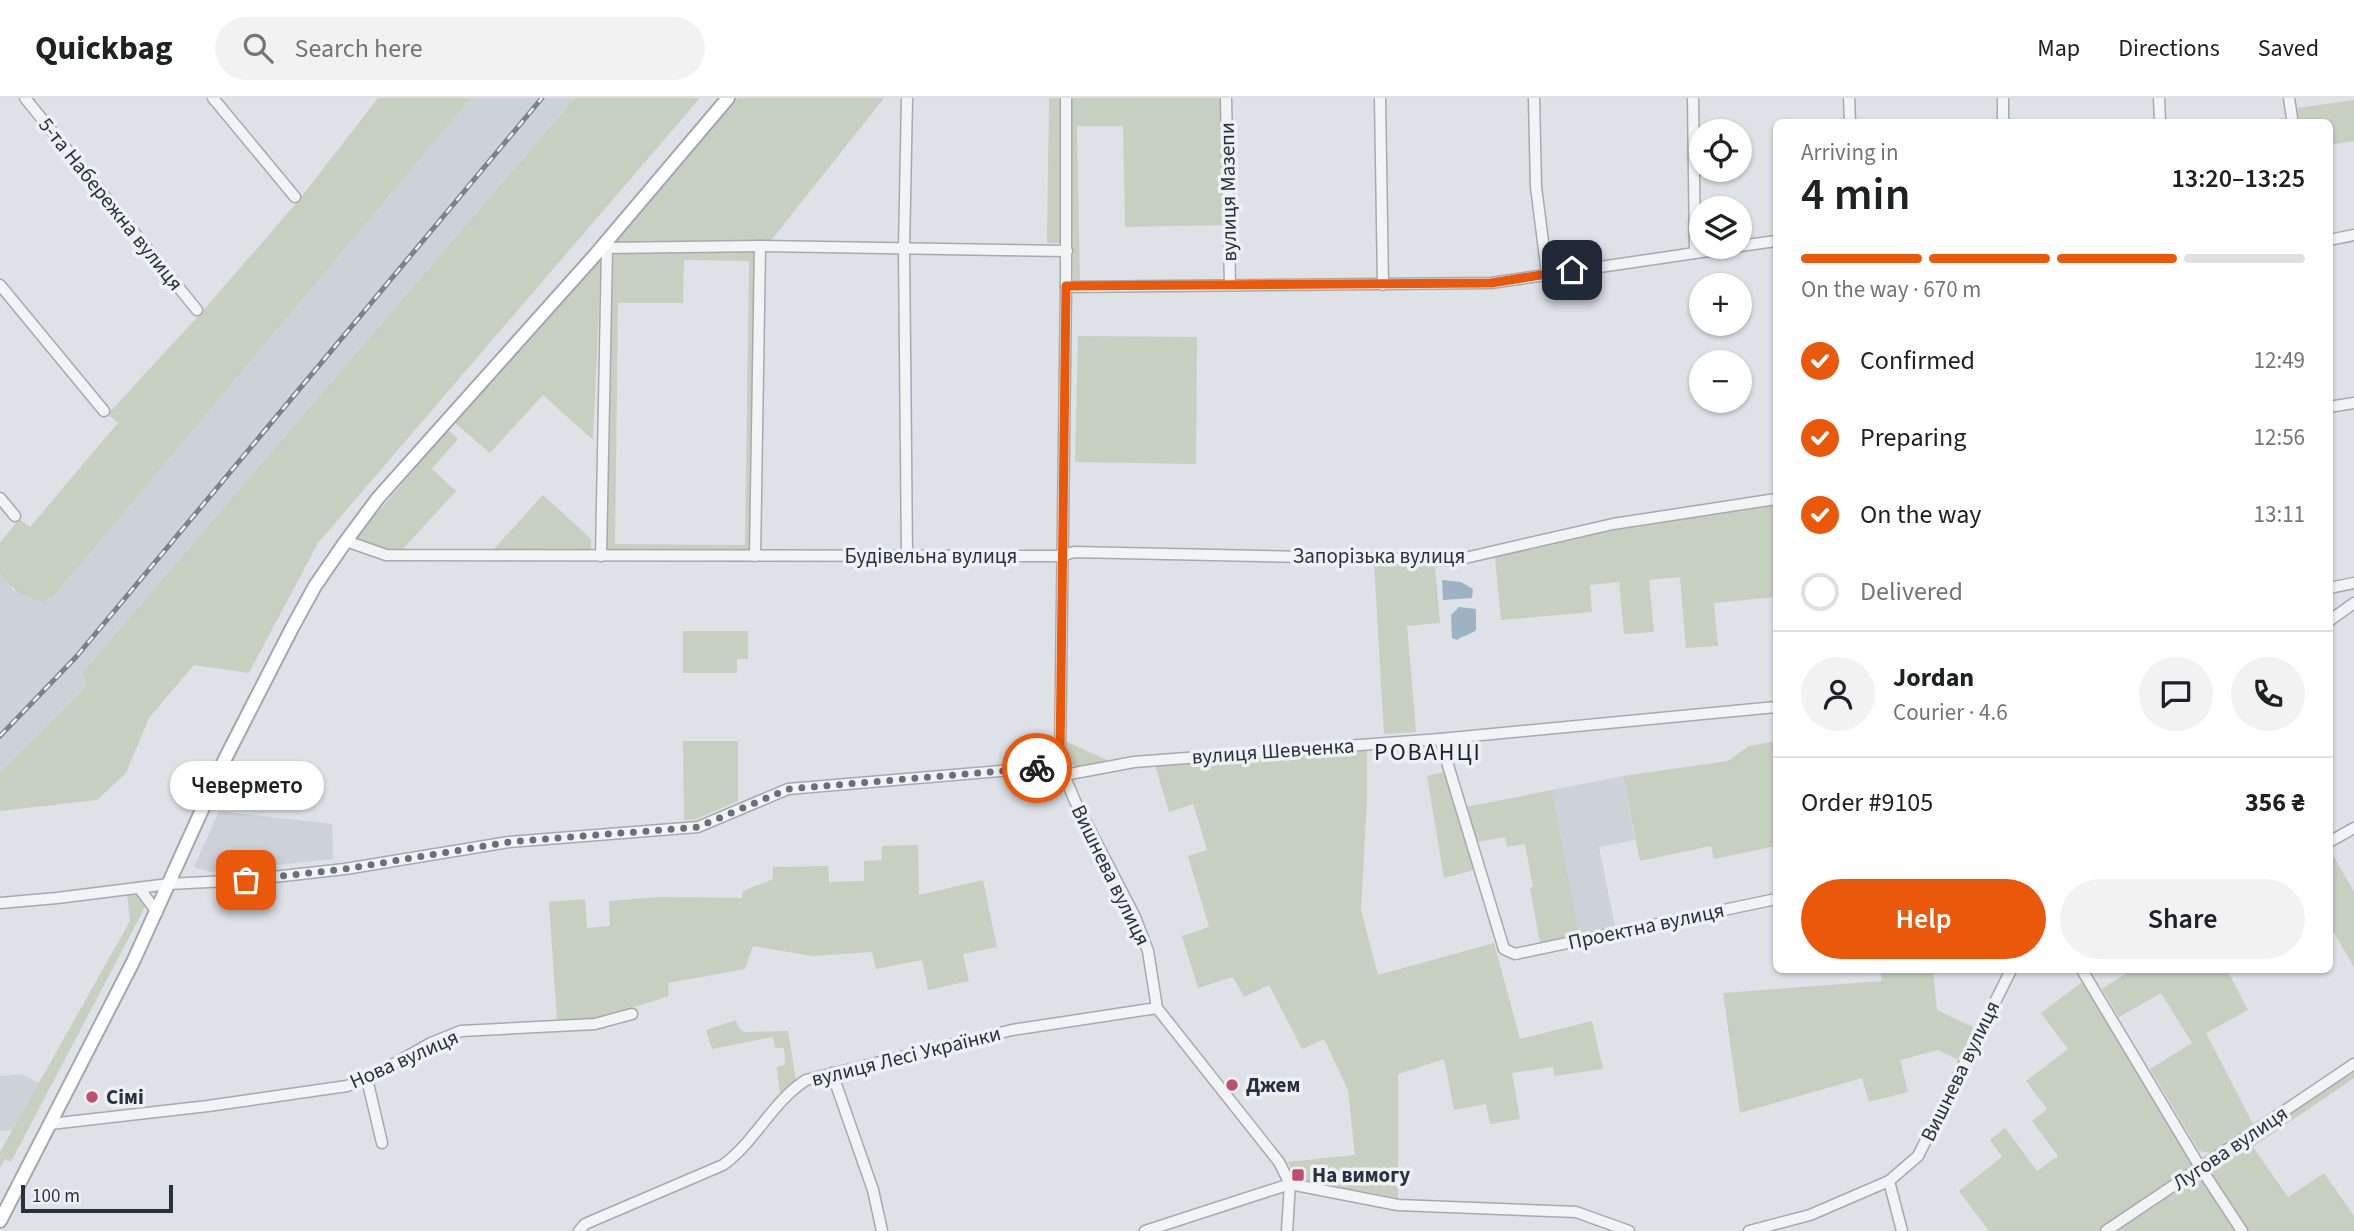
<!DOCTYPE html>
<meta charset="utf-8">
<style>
:root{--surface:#fff;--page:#f2f2f2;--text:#202124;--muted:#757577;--line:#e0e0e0;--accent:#ea580c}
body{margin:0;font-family:"Source Sans 3",sans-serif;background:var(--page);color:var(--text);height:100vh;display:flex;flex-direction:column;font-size:26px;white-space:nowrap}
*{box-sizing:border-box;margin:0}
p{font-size:23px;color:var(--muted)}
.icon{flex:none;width:38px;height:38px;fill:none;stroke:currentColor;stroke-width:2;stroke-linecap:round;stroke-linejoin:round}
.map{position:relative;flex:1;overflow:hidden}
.sheet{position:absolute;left:1773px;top:21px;width:560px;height:854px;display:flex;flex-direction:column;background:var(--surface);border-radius:10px;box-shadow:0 2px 5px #0004}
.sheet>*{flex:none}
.buttons{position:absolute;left:1689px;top:21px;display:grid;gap:14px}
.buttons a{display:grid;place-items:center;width:63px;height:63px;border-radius:50%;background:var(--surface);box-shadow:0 2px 5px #0004;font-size:35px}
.scale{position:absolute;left:21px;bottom:18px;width:152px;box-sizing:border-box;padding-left:7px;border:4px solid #29323c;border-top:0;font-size:19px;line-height:24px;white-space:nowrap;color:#29323c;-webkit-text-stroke:5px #eef1f4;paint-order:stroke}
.pin{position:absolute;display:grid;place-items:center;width:60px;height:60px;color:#fff;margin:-30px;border-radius:14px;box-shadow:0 4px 10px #0006}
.courier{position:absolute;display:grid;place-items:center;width:70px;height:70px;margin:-35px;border:5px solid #ea580c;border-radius:50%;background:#fff;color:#222;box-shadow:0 2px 9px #0007}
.bubble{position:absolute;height:49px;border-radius:24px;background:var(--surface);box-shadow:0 2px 5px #0004;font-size:23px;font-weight:600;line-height:49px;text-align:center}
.summary em{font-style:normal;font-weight:600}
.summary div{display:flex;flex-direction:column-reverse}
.summary{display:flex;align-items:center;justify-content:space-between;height:119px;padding:0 28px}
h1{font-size:46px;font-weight:600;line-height:52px}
.bar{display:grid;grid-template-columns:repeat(4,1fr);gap:10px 7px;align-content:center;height:84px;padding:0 28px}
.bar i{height:9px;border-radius:5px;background:var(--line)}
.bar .active{background:var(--accent)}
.bar p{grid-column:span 4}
.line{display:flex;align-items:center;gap:18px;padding:0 28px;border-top:2px solid var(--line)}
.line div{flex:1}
.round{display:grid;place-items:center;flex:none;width:74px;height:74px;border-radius:37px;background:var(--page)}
ol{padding:0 28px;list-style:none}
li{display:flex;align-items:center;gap:21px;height:77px}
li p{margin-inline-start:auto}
li .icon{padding:7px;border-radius:50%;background:var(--accent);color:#fff;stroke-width:4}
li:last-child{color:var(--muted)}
li i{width:38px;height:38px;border:4px solid var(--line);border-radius:50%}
.cta{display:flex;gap:14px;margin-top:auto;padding:14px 28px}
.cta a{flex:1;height:80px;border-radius:42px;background:var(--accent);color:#fff;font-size:28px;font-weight:600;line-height:80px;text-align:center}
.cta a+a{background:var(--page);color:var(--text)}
header{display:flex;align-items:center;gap:42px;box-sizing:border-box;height:98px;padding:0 35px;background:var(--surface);border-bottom:2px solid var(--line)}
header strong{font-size:33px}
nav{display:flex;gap:38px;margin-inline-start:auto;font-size:24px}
.search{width:490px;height:63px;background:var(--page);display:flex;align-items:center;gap:18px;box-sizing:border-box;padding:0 24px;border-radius:38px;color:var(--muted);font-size:26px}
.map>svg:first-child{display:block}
</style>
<header>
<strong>Quickbag</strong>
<div class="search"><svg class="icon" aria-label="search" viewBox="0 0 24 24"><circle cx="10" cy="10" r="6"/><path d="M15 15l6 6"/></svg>Search here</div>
<nav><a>Map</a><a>Directions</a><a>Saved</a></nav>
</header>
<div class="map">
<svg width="2354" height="1133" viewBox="0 0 2354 1133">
<rect width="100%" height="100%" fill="#dee2e6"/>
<g fill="#cdd2d8">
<path d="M 471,0 L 575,0 L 83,574 L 86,589 L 0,674 L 0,476 L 13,492 L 53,499 Z"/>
<path d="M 1623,678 L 1635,742 L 1599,749 L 1615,829 L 1579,836 L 1552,692 Z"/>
<path d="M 219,713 L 332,726 L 333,761 L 211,774 L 194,769 Z"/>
<path d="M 21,976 L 39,985 L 12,1032 L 0,1033 L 0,978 Z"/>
</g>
<g fill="#c6cfc0" fill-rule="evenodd">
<path d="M 378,0 L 471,0 L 53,499 L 43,504 C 25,499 11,492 0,476 L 0,445 L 19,421 L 30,429 L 118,325 L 108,316 L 201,215 L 299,102 Z"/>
<path d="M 575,0 L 700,0 L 318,445 L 249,575 L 194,567 L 149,620 L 126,675 L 97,702 L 0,713 L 0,674 L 86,589 L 83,574 Z"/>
<path d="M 737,0 L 884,0 L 769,145 L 609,146 Z"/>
<path d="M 1049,0 L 1061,0 L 1060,145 L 1047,145 Z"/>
<path d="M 1070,0 L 1220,0 L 1222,127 L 1125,129 L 1123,28 L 1077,28 L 1080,182 L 1073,182 Z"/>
<path d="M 2354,2 L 2354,43 L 2329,47 L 2329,24 L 2299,24 L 2297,10 Z"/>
<path d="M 757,151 L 752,454 L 606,453 L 612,153 ZM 684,162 L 749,163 L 745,447 L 615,446 L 618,205 L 683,205 Z"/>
<path d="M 596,160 L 601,163 L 593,342 L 543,297 L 490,355 L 455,325 Z"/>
<path d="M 1078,238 L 1197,239 L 1196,366 L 1075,364 Z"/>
<path d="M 448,332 L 458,341 L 432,371 L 456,393 L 401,453 L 387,452 L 355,441 Z"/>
<path d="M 543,397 L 591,441 L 591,453 L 493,452 Z"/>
<path d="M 1776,407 L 1776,499 L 1714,505 L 1718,548 L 1686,550 L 1680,479 L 1649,482 L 1654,534 L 1624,536 L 1619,484 L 1590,487 L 1592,514 L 1501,522 L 1495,459 L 1615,432 Z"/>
<path d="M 1374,466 L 1435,467 L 1440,525 L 1407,528 L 1416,634 L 1384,636 Z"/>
<path d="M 683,533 L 748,533 L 748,561 L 737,561 L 737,575 L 683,575 Z"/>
<path d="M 683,643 L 738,643 L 738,703 L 696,721 L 684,722 Z"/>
<path d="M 1776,643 L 1776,748 L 1714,761 L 1711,748 L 1640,763 L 1623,678 L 1728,663 L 1749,648 Z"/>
<path d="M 1067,644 L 1107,662 L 1087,669 L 1077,670 L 1067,661 Z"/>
<path d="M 1367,651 L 1367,700 L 1361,812 L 1378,877 L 1494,845 L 1520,941 L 1592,923 L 1603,971 L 1554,978 L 1553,969 L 1512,975 L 1520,1021 L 1490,1026 L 1486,1006 L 1454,1012 L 1444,961 L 1398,976 L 1398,1100 L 1301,1082 L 1305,1078 L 1297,1069 L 1293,1072 L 1287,1064 L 1355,1057 L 1348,992 L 1324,941 L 1302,951 L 1269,887 L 1244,899 L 1233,879 L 1198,890 L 1182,838 L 1209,829 L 1188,758 L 1207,752 L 1193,706 L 1169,714 L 1155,667 Z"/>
<path d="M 1444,674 L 1474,772 L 1444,780 L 1427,678 Z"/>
<path d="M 1552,692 L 1579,836 L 1540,845 L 1530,790 L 1533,789 L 1525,746 L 1507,749 L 1505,739 L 1477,744 L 1466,709 Z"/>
<path d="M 918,747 L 919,797 L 983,782 L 997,849 L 963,856 L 969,883 L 928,892 L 922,862 L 876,871 L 872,854 L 812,858 L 753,848 L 745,871 L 668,885 L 669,898 L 594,922 L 557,924 L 549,804 L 585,801 L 587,830 L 610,828 L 609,803 L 660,799 L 742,800 L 743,793 L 773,781 L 773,769 L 828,768 L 829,784 L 864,783 L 864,763 L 882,762 L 882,748 Z"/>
<path d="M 2329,750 L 2354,794 L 2354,869 L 2329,826 Z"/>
<path d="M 127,795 L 140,798 L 145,809 L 11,1064 L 5,1061 L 0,1070 L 0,1054 L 130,823 Z"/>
<path d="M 1880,872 L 1933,872 L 1937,912 L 1975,930 L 1959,962 L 1938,952 L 1900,962 L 1908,994 L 1869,1004 L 1862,980 L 1740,1015 L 1723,895 L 1882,883 Z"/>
<path d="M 2131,872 L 2227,872 L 2248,912 L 2206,935 L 2253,1026 L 2210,1055 L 2199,1053 L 2150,971 L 2192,945 L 2161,895 L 2119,919 L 2102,891 Z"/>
<path d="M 2085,882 L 2193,1067 L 2098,1133 L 1989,1133 L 1959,1093 L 2002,1059 L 1990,1042 L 2005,1030 L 2037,1073 L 2058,1058 L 2032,1023 L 2047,1011 L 2026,983 L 2068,951 L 2041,915 Z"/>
<path d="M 736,922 L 739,930 L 744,934 L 788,933 L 796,982 L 780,997 L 777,969 L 785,967 L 784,950 L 775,950 L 773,939 L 712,951 L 706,932 Z"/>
<path d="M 2354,972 L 2354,980 L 2253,1049 L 2288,1099 L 2324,1075 L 2354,1118 L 2354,1133 L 2247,1133 L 2206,1073 Z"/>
<path d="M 2198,1076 L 2236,1133 L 2114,1133 Z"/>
</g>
<g fill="#9db3c3">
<path d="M 1442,482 L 1461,484 L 1473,491 L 1472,500 L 1443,502 Z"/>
<path d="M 1459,509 L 1476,511 L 1476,532 C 1470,537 1464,537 1457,542 L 1452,540 L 1451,517 Z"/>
</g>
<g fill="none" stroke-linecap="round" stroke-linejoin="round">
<defs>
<g id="minor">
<path d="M 25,0 L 197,212"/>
<path d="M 213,0 L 295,99"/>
<path d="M 907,0 L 904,151 L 907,458"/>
<path d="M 1066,0 L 1066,189 L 1060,659 L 1064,677 L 1075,703 L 1135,819 L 1148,853 L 1157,910 L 1279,1064 L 1290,1086 L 1287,1133"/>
<path d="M 1226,0 L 1230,187"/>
<path d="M 1380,0 L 1383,187"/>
<path d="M 1534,0 L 1536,89 L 1547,175"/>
<path d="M 1693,0 L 1695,155"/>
<path d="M 1849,0 L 1850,24"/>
<path d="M 2003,0 L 2003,24"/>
<path d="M 2159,0 L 2160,24"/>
<path d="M 2289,0 L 2292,20"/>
<path d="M 2329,142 L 2354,137"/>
<path d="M 1740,148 L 1776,143"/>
<path d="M 599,154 L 607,150 L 760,148 L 1067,153"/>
<path d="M 0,187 L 104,313"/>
<path d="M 1066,189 L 1491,185 L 1736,149"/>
<path d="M 2329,309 L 2354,305"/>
<path d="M 0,400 L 15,418"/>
<path d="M 346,443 L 386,457 L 1061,458 L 1074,454 L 1447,462 L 1465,460 L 1613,426 L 1776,401"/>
<path d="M 601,458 L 607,150"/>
<path d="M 755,458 L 760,148"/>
<path d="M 2329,490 L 2354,485"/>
<path d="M 2329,523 L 2354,505"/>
<path d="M 1440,641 L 1504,851 L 1515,856 L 1776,801"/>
<path d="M 2329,744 L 2354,730"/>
<path d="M 139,790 L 157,814"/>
<path d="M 0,805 L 57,800 L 169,786 L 246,782 L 345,771 L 509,744 L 698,729 L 788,691 L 1036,670 L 1064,677 L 1134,664 L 1440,641 L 1776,609"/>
<path d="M 2082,872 L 2200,1069 L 2242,1133"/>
<path d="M 832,975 L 873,1092 L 882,1133"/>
<path d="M 367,981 L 382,1045"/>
<path d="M 50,1026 L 208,1008 L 347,988 L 367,981 L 431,945 L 461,933 L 595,926 L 632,916"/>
<path d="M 1889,1083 L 1902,1133"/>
<path d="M 579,1133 L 585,1126 L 723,1067 C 755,1044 772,1004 806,982 L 1012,932 L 1157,910"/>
<path d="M 1145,1133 L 1290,1086 L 1398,1107 L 1576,1114 L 1629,1133"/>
<path d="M 1749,1133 L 1810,1117 L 1889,1083 L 1918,1058 L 2011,872"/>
<path d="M 2106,1133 L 2354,966"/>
</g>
<path id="major" d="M 0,1123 L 133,864 L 225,661 L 292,530 L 315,488 L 346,443 L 378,400 L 596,156 L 728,0"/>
</defs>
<use href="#minor" stroke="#a4aab0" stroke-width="13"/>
<use href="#major" stroke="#9fa8b1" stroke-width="16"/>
<use href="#minor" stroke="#f1f3f5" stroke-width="10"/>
<use href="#major" stroke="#fff" stroke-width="12"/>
<defs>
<path id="rail" d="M 0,638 L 76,559 L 542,0"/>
</defs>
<use href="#rail" stroke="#79838e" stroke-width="5"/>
<use href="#rail" stroke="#eef1f4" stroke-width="2.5" stroke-dasharray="8" stroke-linecap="butt"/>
</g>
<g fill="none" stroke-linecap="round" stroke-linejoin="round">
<path stroke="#687078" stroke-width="7" stroke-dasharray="0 12.6" d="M 246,782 L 345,771 L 509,744 L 698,729 L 788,691 L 1037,670"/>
<path stroke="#ea580c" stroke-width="9" d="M 1037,670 L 1064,677 L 1060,659 L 1066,188 L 1491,185 L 1572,172"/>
</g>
<g fill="#c04f6b" stroke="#eef1f4" stroke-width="2.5">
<circle cx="1232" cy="987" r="7"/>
<circle cx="92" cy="999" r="7"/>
<rect x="1291" y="1070" width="14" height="14" rx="3.5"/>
</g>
<g text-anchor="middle" stroke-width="7" stroke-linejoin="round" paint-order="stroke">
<g font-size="21" fill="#29323c" stroke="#eef1f4">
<text transform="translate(1228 94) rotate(-91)" y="7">вулиця Мазепи</text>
<text transform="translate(111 106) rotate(51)" y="7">5-та Набережна вулиця</text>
<text x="931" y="465">Будівельна вулиця</text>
<text x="1379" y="465">Запорізька вулиця</text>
<text transform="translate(1273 653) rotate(-4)" y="7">вулиця Шевченка</text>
<text transform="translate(1111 777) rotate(64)" y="7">Вишнева вулиця</text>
<text transform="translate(1646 828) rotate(-12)" y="7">Проектна вулиця</text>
<text transform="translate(906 958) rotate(-14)" y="7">вулиця Лесі Українки</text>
<text transform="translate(404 961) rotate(-24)" y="7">Нова вулиця</text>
<text transform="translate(1960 973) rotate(-64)" y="7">Вишнева вулиця</text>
<text transform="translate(2230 1050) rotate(-34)" y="7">Лугова вулиця</text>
</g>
<g font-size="21" font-weight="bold" fill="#29323c" stroke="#eef1f4" text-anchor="start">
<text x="1246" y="994">Джем</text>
<text x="106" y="1006">Сімі</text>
<text x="1312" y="1084">На вимогу</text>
</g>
<g font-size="24" letter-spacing="2" fill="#1b232c" stroke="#eef1f4">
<text x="1428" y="662">РОВАНЦІ</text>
</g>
</g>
</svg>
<div class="buttons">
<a><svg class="icon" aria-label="locate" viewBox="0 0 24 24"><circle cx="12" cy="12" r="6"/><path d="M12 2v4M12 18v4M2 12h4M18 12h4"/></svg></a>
<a><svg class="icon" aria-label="layers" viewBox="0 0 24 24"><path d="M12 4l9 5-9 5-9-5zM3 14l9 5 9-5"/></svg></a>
<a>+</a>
<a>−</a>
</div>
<div class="scale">100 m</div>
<div class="pin" style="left:246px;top:782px;background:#ea580c"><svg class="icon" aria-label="bag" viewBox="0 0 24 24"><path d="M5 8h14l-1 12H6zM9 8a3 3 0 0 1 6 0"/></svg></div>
<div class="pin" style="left:1572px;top:172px;background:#1f2937"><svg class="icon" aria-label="home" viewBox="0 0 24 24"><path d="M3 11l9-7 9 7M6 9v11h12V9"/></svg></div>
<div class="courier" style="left:1037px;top:670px"><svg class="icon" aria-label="bike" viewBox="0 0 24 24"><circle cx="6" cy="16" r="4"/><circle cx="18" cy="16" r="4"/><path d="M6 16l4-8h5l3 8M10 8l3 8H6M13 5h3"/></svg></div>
<div class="bubble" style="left:170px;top:663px;width:154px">Чевермето</div>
<section class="sheet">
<div class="summary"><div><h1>4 min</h1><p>Arriving in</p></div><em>13:20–13:25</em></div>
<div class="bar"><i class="active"></i><i class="active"></i><i class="active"></i><i></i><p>On the way · 670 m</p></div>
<ol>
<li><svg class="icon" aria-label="check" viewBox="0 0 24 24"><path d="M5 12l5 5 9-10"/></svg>Confirmed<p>12:49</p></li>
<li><svg class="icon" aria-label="check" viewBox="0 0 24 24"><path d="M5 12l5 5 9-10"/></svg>Preparing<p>12:56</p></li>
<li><svg class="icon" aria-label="check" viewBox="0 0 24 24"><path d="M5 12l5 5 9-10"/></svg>On the way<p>13:11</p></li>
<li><i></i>Delivered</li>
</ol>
<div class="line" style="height:126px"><a class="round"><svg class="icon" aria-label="person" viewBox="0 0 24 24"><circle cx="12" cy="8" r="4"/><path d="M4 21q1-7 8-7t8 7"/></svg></a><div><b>Jordan</b><p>Courier · 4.6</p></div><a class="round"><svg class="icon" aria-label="chat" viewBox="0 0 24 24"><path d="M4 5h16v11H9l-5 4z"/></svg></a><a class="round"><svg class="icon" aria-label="phone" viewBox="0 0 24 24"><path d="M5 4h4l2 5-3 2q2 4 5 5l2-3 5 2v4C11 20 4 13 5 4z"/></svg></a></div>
<div class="line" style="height:91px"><div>Order #9105</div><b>356 ₴</b></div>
<div class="cta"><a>Help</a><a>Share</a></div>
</section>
</div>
